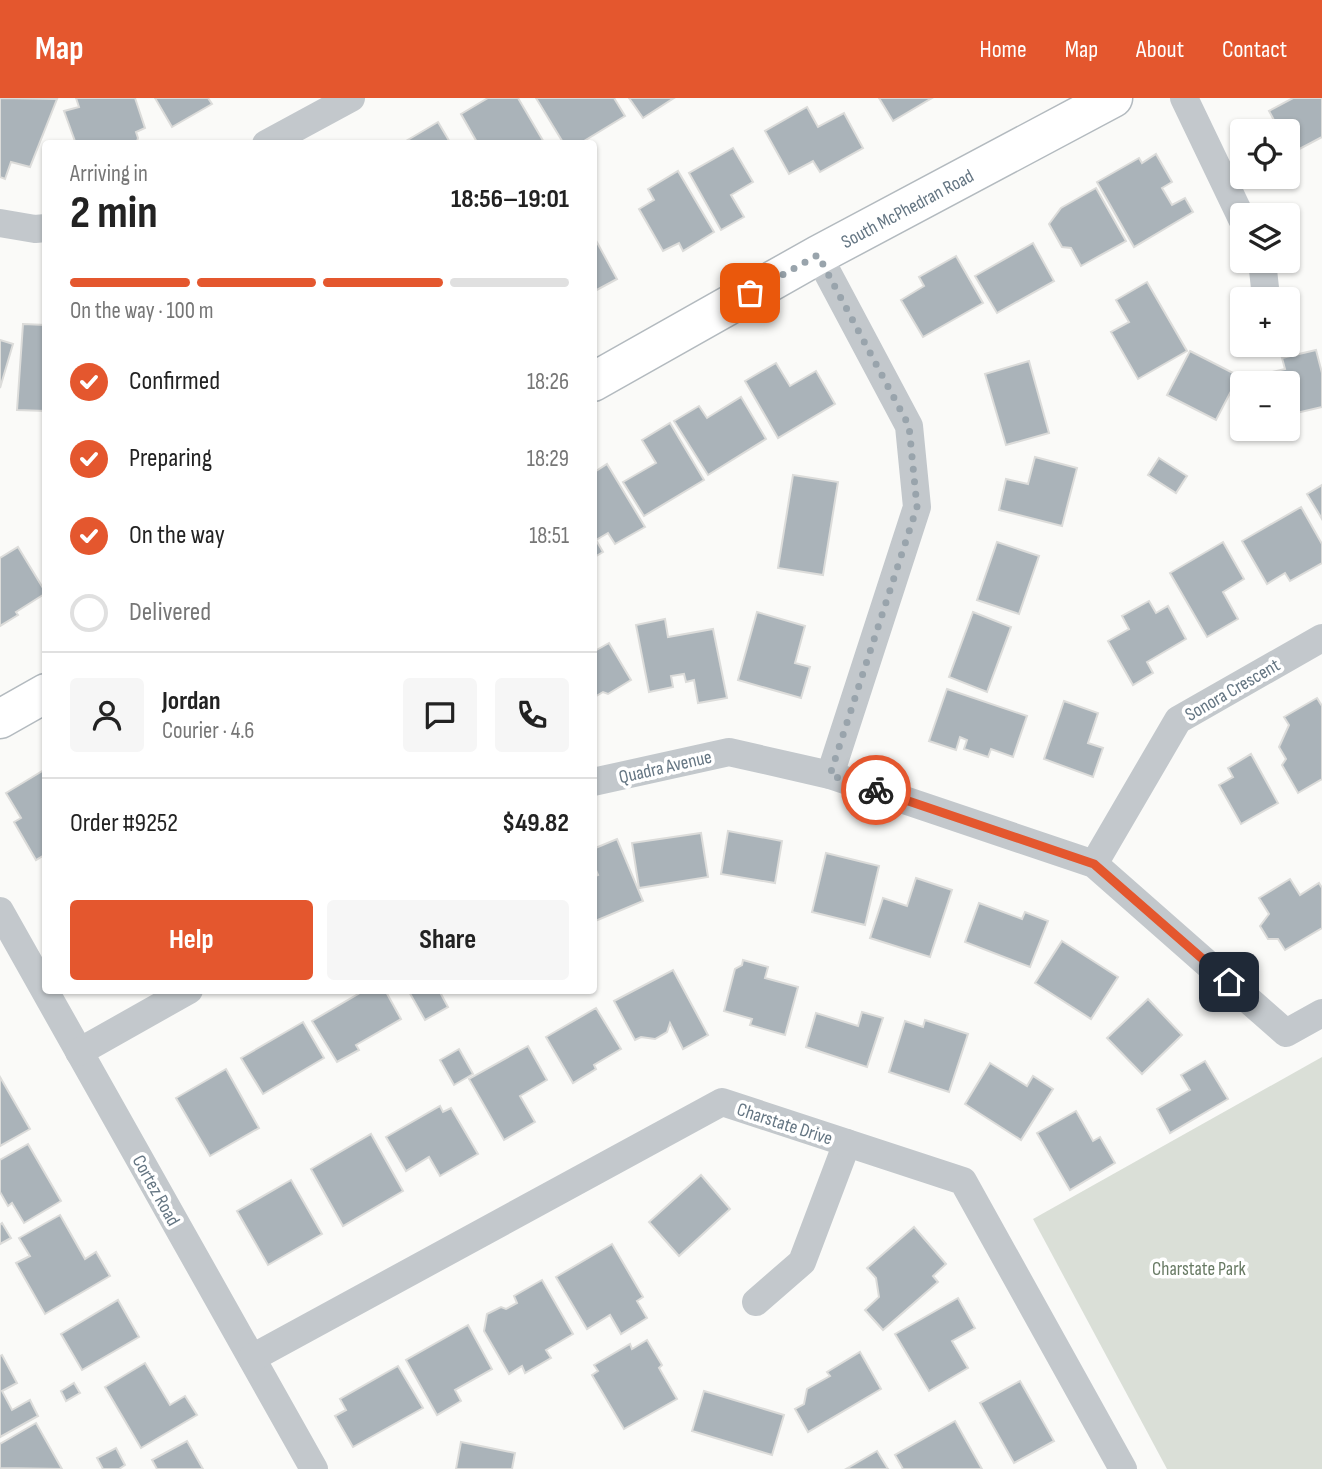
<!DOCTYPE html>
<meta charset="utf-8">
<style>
:root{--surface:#fff;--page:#f6f6f6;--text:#222;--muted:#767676;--line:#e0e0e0;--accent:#e4572e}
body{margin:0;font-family:"Sofia Sans Condensed",sans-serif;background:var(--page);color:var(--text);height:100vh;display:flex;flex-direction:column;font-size:26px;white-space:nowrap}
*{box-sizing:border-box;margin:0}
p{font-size:23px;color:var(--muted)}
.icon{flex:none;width:38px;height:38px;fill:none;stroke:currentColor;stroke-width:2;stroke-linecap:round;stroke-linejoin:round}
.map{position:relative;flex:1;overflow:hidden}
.side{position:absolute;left:42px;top:42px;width:555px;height:854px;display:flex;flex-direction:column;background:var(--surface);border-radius:7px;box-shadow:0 2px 5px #0004}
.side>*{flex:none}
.fabs{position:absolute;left:1230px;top:21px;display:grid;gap:14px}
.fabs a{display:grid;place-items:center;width:70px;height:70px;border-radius:7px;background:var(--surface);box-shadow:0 2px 5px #0004;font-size:35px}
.pin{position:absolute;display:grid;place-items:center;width:60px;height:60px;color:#fff;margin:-30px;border-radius:14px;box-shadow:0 4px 10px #0006}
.courier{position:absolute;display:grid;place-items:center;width:70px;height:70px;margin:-35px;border:5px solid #e4572e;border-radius:50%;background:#fff;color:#222;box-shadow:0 2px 9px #0007}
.headline em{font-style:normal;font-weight:700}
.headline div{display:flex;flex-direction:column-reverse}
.headline{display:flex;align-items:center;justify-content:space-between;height:119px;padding:0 28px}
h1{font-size:46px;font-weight:700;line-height:52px}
.bar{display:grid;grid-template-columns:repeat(4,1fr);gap:10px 7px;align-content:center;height:84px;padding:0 28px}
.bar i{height:9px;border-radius:5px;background:var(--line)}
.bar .on{background:var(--accent)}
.bar p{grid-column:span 4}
.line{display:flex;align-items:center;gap:18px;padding:0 28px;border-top:2px solid var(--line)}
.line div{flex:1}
.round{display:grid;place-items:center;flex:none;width:74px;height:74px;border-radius:7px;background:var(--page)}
ol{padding:0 28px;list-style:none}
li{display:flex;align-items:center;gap:21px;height:77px}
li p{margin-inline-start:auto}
li .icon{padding:7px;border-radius:50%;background:var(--accent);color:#fff;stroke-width:4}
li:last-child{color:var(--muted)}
li i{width:38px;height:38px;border:4px solid var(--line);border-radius:50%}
.action{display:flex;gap:14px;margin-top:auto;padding:14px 28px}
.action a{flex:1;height:80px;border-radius:7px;background:var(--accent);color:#fff;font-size:28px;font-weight:700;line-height:80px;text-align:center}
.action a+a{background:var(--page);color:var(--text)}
header{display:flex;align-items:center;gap:42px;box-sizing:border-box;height:98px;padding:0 35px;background:var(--accent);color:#fff}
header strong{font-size:33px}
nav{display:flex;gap:38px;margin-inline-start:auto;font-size:24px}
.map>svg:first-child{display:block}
</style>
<header>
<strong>Map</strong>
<nav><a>Home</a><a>Map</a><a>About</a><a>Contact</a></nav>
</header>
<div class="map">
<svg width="1322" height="1371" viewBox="0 0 1322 1371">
<rect width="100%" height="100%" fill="#fafaf8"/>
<path fill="#dadfd7" d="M 1322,959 L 1322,1371 L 1167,1371 L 1033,1121 Z"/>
<g fill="#aab3b9" stroke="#dcdcda" stroke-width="2">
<path d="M 0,0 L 57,1 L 30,69 L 11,64 L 5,81 L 0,79 Z"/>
<path d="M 76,0 L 135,0 L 145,30 L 136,34 L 138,40 L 136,46 L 76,46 L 64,13 L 79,9 Z"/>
<path d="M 155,0 L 208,0 L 212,6 L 172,29 Z"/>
<path d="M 488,0 L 518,0 L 545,46 L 478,46 L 461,16 Z"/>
<path d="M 536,0 L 614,0 L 625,18 L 579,46 L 564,46 Z"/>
<path d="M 629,0 L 674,0 L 643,20 Z"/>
<path d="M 879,0 L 932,0 L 893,23 Z"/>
<path d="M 1293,0 L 1322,0 L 1322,39 L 1292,55 L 1288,49 L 1288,33 L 1280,33 L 1269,13 Z"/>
<path d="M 807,9 L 818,29 L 844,15 L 863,50 L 820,74 L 813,63 L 789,76 L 765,33 Z"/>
<path d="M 438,24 L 451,46 L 401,46 Z"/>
<path d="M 733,50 L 753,84 L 731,97 L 744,119 L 721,132 L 689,75 Z"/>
<path d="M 1156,56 L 1172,84 L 1162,90 L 1172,107 L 1185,100 L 1193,114 L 1134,149 L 1097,84 L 1139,60 L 1142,65 Z"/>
<path d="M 678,73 L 714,134 L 683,153 L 679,145 L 663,153 L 639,111 L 654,102 L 648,91 Z"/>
<path d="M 1096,90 L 1126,143 L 1081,168 L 1071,150 L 1062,149 L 1049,126 L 1061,110 Z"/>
<path d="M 593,137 L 617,181 L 593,194 Z"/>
<path d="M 1033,145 L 1054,183 L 997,215 L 975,178 Z"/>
<path d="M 956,158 L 983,205 L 923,239 L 901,202 L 924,188 L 919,179 Z"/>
<path d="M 1147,184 L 1187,253 L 1138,281 L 1111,234 L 1129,224 L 1116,202 Z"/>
<path d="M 23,226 L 46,227 L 46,313 L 17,312 Z"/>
<path d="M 0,242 L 13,246 L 0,290 Z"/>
<path d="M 1316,252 L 1322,275 L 1322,309 L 1288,317 L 1288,285 L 1247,285 L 1246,280 L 1285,271 L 1282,260 Z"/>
<path d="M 1190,253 L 1239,278 L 1216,322 L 1167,297 Z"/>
<path d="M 1029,263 L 1049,335 L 1006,347 L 985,276 Z"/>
<path d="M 776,265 L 790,288 L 816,273 L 835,306 L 778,340 L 745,283 Z"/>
<path d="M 741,299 L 766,341 L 708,377 L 674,323 L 699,308 L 707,320 Z"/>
<path d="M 670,325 L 704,382 L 644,418 L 623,384 L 656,365 L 642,342 Z"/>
<path d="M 1035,359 L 1077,370 L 1062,428 L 999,412 L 1006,381 L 1028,386 Z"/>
<path d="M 1159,360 L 1187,378 L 1176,395 L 1148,377 Z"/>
<path d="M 607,366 L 645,429 L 615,446 L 608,435 L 596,442 L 603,454 L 593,460 L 593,375 Z"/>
<path d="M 793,377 L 838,384 L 823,477 L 778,470 Z"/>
<path d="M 1322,387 L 1322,421 L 1307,396 Z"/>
<path d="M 1301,409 L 1322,446 L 1322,465 L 1290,483 L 1285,475 L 1267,486 L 1242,443 Z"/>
<path d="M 997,444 L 1039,458 L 1019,516 L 977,502 Z"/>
<path d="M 1223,444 L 1244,481 L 1223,494 L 1238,521 L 1207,539 L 1170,475 Z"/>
<path d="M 18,449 L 46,495 L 16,514 L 18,517 L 0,528 L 0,460 Z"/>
<path d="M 1149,503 L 1156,515 L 1168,508 L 1186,541 L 1147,564 L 1153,575 L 1133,587 L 1108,543 L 1129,531 L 1122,518 Z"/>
<path d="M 757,514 L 805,528 L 795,565 L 810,569 L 801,600 L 738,582 Z"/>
<path d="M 973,514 L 1011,529 L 987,594 L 949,579 Z"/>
<path d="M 665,521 L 668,539 L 713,531 L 727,600 L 698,605 L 694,582 L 686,584 L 684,576 L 671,578 L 673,589 L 649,594 L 636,527 Z"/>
<path d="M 609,545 L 631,582 L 608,596 L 603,594 L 593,600 L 593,554 Z"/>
<path d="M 947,591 L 1027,618 L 1013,659 L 991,651 L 988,659 L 964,651 L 967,642 L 960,639 L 956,652 L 929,643 Z"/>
<path d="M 1317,600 L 1322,608 L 1322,681 L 1298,695 L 1282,667 L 1286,661 L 1279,649 L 1289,627 L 1284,619 Z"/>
<path d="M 1064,603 L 1098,615 L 1088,645 L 1103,650 L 1093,679 L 1044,661 Z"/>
<path d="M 1251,656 L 1278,705 L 1241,726 L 1219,687 L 1233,679 L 1228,670 Z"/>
<path d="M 44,672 L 46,674 L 46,756 L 36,762 L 14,724 L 21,720 L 6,695 Z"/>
<path d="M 728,733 L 782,743 L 775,785 L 721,776 Z"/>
<path d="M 701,735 L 708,779 L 639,790 L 632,745 Z"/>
<path d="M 617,741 L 643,803 L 593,824 L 593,779 L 598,777 L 593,765 L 593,751 Z"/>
<path d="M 826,755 L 879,768 L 865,827 L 812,814 Z"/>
<path d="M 916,780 L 952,792 L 930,859 L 870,840 L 883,800 L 907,808 Z"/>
<path d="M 1290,781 L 1300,797 L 1319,785 L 1322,790 L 1322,830 L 1285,852 L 1278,841 L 1268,841 L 1260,828 L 1269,816 L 1259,800 Z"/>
<path d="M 979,805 L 1022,821 L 1025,814 L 1048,823 L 1030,869 L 965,844 Z"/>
<path d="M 1062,843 L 1118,879 L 1091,921 L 1035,885 Z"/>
<path d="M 743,862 L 768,869 L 765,880 L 798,889 L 785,937 L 750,927 L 752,921 L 724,913 L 735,871 L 742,867 Z"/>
<path d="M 673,872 L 708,937 L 683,951 L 670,925 L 667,934 L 655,941 L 641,939 L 635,942 L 614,903 Z"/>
<path d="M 365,892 L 385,892 L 401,921 L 356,947 L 359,952 L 337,964 L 312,923 Z"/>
<path d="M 408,892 L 447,892 L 441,896 L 448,909 L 425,922 Z"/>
<path d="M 1148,901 L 1182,937 L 1142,976 L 1107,940 Z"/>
<path d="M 596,910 L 621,951 L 594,967 L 596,971 L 573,985 L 546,939 Z"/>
<path d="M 862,914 L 883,920 L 867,969 L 806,949 L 816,915 L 858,928 Z"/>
<path d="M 925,922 L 968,936 L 949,994 L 889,974 L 905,923 L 923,929 Z"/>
<path d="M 303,924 L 324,960 L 263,996 L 241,960 Z"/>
<path d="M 528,948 L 547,982 L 520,998 L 535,1024 L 504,1042 L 469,981 Z"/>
<path d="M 459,951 L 473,976 L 454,987 L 440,962 Z"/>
<path d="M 1205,963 L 1228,1001 L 1170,1035 L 1157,1011 L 1190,992 L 1181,977 Z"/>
<path d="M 990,965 L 1027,988 L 1033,978 L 1053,991 L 1021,1042 L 965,1006 Z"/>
<path d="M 226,971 L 259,1030 L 210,1058 L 176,1000 Z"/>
<path d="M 0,979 L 30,1031 L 0,1048 Z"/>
<path d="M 440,1008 L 443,1014 L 451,1010 L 478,1056 L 440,1078 L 429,1059 L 406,1073 L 386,1039 Z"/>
<path d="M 1076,1013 L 1093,1043 L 1100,1039 L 1115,1065 L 1070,1092 L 1037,1035 Z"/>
<path d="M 371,1036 L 403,1093 L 343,1128 L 311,1071 Z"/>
<path d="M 28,1046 L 61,1103 L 24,1125 L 12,1105 L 8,1108 L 0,1094 L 0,1062 Z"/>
<path d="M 701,1077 L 730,1111 L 679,1158 L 649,1124 Z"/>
<path d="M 291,1082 L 322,1136 L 268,1167 L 237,1113 Z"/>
<path d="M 60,1117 L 85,1161 L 96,1154 L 110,1178 L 45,1216 L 16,1165 L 30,1158 L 19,1140 Z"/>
<path d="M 2,1125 L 11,1140 L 0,1146 L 0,1127 Z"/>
<path d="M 914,1129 L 946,1166 L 933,1178 L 938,1184 L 883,1232 L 865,1212 L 879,1199 L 876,1180 L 867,1170 Z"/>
<path d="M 612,1146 L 643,1199 L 637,1203 L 647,1220 L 621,1236 L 610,1217 L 587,1231 L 556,1179 Z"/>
<path d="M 542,1182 L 573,1236 L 546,1252 L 551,1260 L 525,1275 L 522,1268 L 509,1276 L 484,1233 L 487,1216 L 501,1209 L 506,1211 L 517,1205 L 514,1198 Z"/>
<path d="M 958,1200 L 975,1230 L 952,1243 L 968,1270 L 929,1293 L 895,1236 Z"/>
<path d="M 118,1202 L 139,1239 L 82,1272 L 61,1236 Z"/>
<path d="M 468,1227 L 492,1271 L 455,1292 L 461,1303 L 437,1317 L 406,1262 Z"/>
<path d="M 647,1242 L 662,1267 L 659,1270 L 677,1301 L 624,1331 L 592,1277 L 598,1273 L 594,1267 L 630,1246 L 632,1251 Z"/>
<path d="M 860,1254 L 881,1291 L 808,1334 L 795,1311 L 804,1306 L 807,1291 L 830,1278 L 827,1274 Z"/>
<path d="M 2,1257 L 17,1285 L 2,1293 L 12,1312 L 30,1302 L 38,1318 L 0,1339 L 0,1258 Z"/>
<path d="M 145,1265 L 170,1307 L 185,1298 L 197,1317 L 141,1350 L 105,1289 Z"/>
<path d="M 398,1268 L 423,1310 L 353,1349 L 335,1318 L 346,1312 L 340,1301 Z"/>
<path d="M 1020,1283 L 1054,1343 L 1014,1365 L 980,1305 Z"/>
<path d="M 74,1285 L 80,1295 L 66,1303 L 61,1293 Z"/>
<path d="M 704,1293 L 784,1317 L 772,1357 L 692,1333 Z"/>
<path d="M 955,1323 L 982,1371 L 903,1371 L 895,1357 Z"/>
<path d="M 36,1325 L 62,1371 L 0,1370 L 0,1346 Z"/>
<path d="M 187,1343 L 203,1371 L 157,1371 L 152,1362 Z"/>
<path d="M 461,1344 L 515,1355 L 512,1371 L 456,1371 Z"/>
<path d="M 116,1350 L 125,1367 L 119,1371 L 103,1371 L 97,1360 Z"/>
<path d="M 877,1353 L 888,1371 L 846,1371 Z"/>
</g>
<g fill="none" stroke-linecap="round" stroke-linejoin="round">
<defs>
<g id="secondary">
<path d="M 593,284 L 818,157 L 1113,0"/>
<path d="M 0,621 L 46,595"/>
</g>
</defs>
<use href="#secondary" stroke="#b3babf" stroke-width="41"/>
<g stroke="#c3c8cc" stroke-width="28">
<path d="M 1184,0 L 1242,121"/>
<path d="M 266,46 L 351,0"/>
<path d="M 0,125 L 35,131 L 46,130"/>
<path d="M 818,157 L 909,328 L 917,409 L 830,677"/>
<path d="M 1262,163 L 1265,190"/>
<path d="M 593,684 L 729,654 L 830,677 L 1094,766 L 1286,935 L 1322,915"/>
<path d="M 1094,766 L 1178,622 L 1322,540"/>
<path d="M 0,813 L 314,1371"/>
<path d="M 79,954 L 189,892"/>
<path d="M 756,1204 L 802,1164 L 847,1045"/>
<path d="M 252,1260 L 722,1004 L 963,1083 L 1123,1371"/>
</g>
<use href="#secondary" stroke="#fff" stroke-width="38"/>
</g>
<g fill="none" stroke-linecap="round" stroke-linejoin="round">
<path stroke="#99a4ac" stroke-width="7" stroke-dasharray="0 12.6" d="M 750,195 L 818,157 L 909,328 L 917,409 L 830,677 L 876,692"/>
<path stroke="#e4572e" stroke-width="9" d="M 876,692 L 1094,766 L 1229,884"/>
</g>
<g text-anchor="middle" stroke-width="7" stroke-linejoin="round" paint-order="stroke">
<g font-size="19" fill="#657683" stroke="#fff">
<text transform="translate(907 110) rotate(-28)" y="7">South McPhedran Road</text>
<text transform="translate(1232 591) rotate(-30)" y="7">Sonora Crescent</text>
<text transform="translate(665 668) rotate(-13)" y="7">Quadra Avenue</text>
<text transform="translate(785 1025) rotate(18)" y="7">Charstate Drive</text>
<text transform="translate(157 1092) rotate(61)" y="7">Cortez Road</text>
</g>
<g font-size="19" fill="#687a64" stroke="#fff">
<text x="1199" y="1177">Charstate Park</text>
</g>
</g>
</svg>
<div class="fabs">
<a><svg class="icon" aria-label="locate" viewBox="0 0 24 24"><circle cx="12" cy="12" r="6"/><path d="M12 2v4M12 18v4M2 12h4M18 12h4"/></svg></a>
<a><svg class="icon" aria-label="layers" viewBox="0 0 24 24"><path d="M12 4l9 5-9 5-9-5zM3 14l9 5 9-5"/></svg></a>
<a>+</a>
<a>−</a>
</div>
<div class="pin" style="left:750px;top:195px;background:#ea580c"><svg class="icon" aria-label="bag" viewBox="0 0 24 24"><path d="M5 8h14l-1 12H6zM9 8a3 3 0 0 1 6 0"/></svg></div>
<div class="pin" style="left:1229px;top:884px;background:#1f2937"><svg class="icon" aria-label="home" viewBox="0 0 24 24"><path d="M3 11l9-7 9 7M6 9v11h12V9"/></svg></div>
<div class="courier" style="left:876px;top:692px"><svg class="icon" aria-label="bike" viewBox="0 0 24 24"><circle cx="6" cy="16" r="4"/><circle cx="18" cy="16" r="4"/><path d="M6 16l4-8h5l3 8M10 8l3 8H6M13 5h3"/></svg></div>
<section class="side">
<div class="headline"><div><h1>2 min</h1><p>Arriving in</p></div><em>18:56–19:01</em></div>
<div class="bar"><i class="on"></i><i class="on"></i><i class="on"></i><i></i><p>On the way · 100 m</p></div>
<ol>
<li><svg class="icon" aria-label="check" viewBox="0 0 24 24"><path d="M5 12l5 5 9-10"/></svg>Confirmed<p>18:26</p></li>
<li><svg class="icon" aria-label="check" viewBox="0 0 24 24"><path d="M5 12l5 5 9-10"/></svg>Preparing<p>18:29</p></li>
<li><svg class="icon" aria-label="check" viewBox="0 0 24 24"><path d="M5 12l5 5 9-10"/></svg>On the way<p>18:51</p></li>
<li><i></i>Delivered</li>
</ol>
<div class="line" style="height:126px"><a class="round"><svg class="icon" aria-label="person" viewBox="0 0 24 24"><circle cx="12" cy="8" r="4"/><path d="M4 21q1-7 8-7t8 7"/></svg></a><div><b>Jordan</b><p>Courier · 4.6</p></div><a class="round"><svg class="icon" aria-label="chat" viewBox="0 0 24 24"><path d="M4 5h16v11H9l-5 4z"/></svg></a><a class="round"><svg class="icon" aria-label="phone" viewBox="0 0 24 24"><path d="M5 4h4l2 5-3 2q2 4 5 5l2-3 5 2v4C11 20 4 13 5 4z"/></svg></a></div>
<div class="line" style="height:91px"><div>Order #9252</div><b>$49.82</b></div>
<div class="action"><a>Help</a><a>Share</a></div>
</section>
</div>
